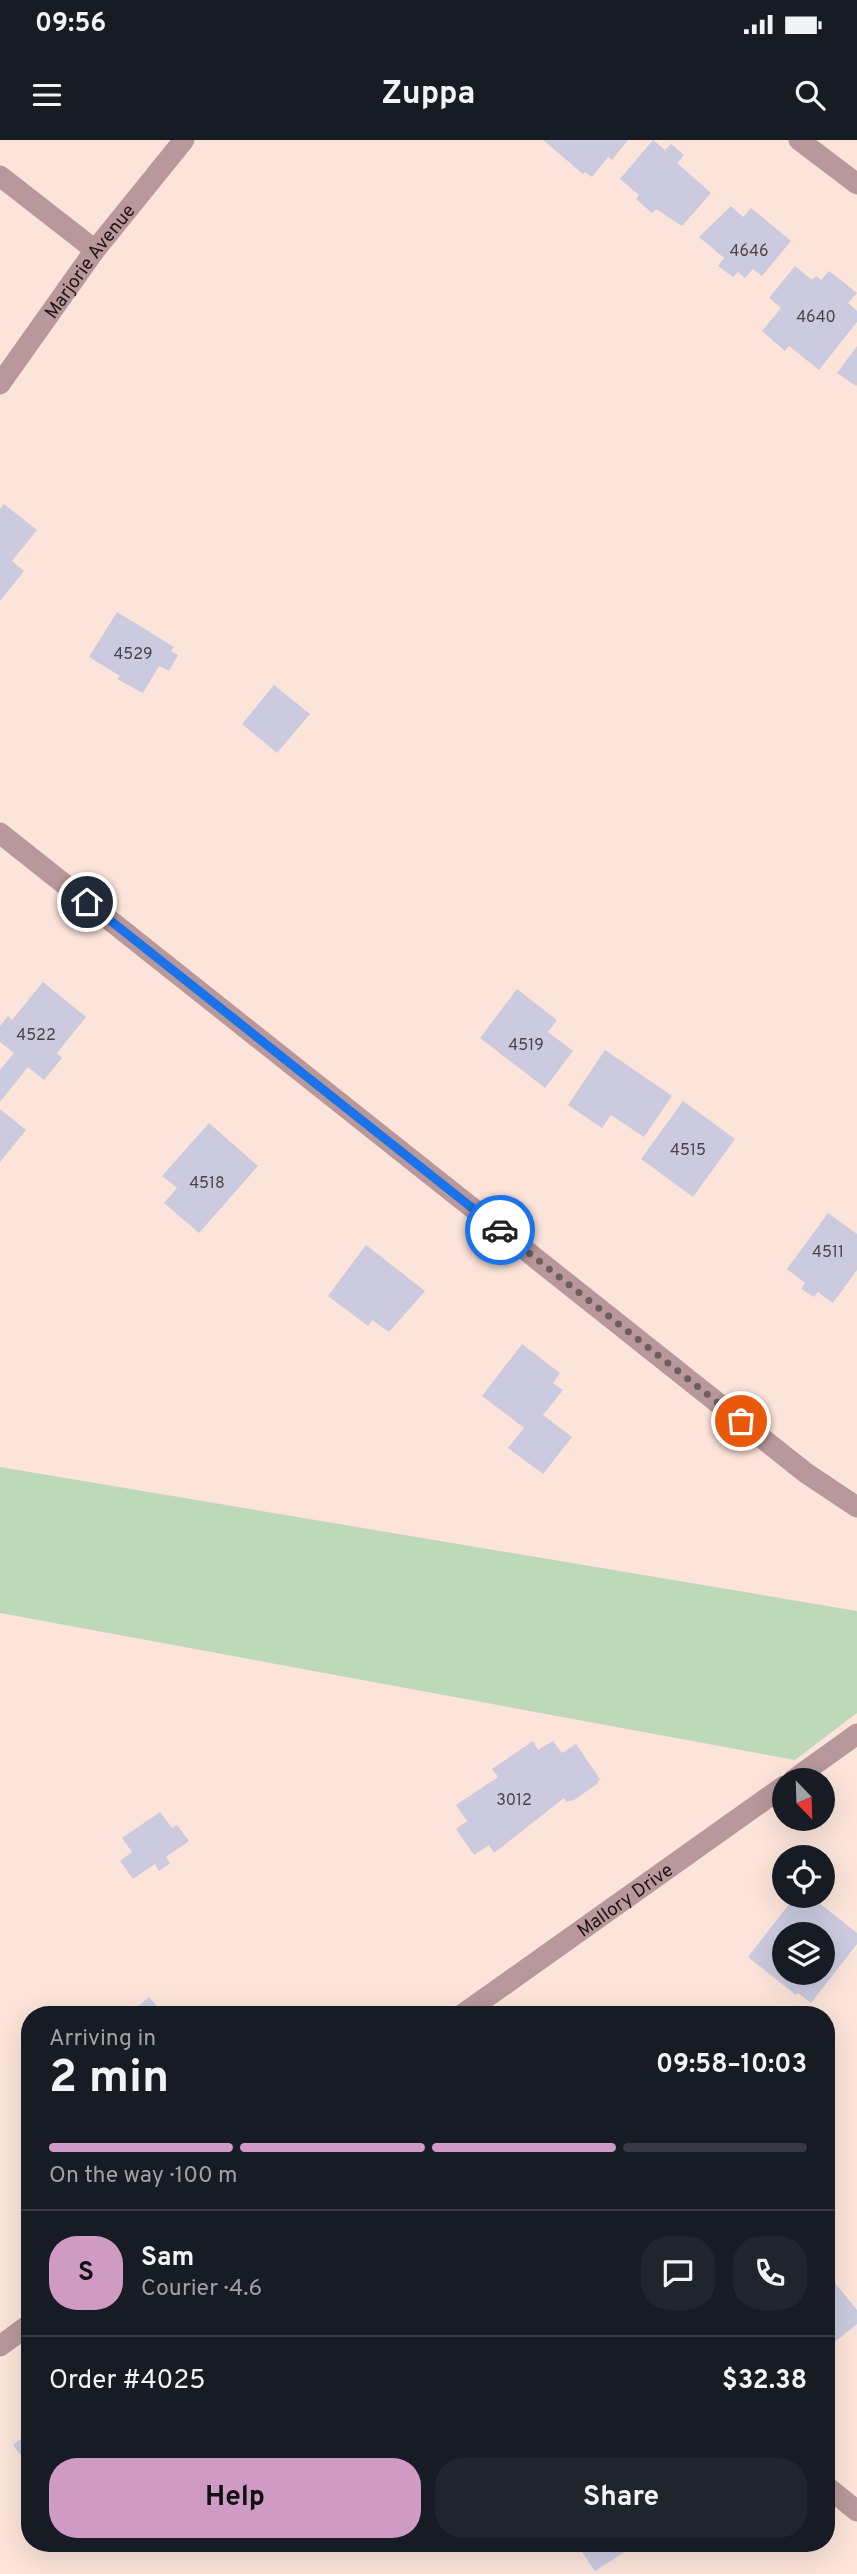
<!DOCTYPE html>
<meta charset="utf-8">
<style>
:root{--surface:#171b24;--page:#20242c;--text:#f1f3f6;--muted:#9ea1a6;--line:#363941;--accent:#cf9bc4}
body{margin:0;font-family:Overpass,sans-serif;background:var(--page);color:var(--text);height:100vh;display:flex;flex-direction:column;font-size:26px;white-space:nowrap}
*{box-sizing:border-box;margin:0}
p{font-size:23px;color:var(--muted)}
.icon{flex:none;width:38px;height:38px;fill:none;stroke:currentColor;stroke-width:2;stroke-linecap:round;stroke-linejoin:round}
.map{position:relative;flex:1;overflow:hidden}
.sheet{position:absolute;left:21px;top:1866px;width:814px;height:546px;display:flex;flex-direction:column;background:var(--surface);border-radius:28px;box-shadow:0 7px 28px #0002}
.sheet>*{flex:none}
.needle{width:46px;rotate:157deg}
.fabs{position:absolute;left:772px;top:1628px;display:grid;gap:14px}
.fabs a{display:grid;place-items:center;width:63px;height:63px;border-radius:50%;background:var(--surface);box-shadow:0 7px 28px #0002;font-size:35px}
.pin{position:absolute;display:grid;place-items:center;width:60px;height:60px;color:#fff;margin:-30px;border:4px solid #fff;border-radius:50%;box-shadow:0 2px 7px #0007}
.courier{position:absolute;display:grid;place-items:center;width:70px;height:70px;margin:-35px;border:5px solid #1a73e8;border-radius:50%;background:#fff;color:#222;box-shadow:0 2px 9px #0007}
.headline em{font-style:normal;font-weight:700}
.headline div{display:flex;flex-direction:column-reverse}
.headline{display:flex;align-items:center;justify-content:space-between;height:119px;padding:0 28px}
h1{font-size:46px;font-weight:700;line-height:52px}
.bar{display:grid;grid-template-columns:repeat(4,1fr);gap:10px 7px;align-content:center;height:84px;padding:0 28px}
.bar i{height:9px;border-radius:5px;background:var(--line)}
.bar .current{background:var(--accent)}
.bar p{grid-column:span 4}
.line{display:flex;align-items:center;gap:18px;padding:0 28px;border-top:2px solid var(--line)}
.line div{flex:1}
.round{display:grid;place-items:center;flex:none;width:74px;height:74px;border-radius:28px;background:var(--page)}
.cta{display:flex;gap:14px;margin-top:auto;padding:14px 28px}
.cta a{flex:1;height:80px;border-radius:28px;background:var(--accent);color:#111;font-size:28px;font-weight:700;line-height:80px;text-align:center}
.cta a+a{background:var(--page);color:var(--text)}
.status{display:flex;justify-content:space-between;align-items:center;height:49px;padding:0 35px;background:var(--surface);direction:ltr}
.status svg{height:19px;fill:currentColor}
header{display:flex;justify-content:space-between;align-items:center;height:91px;padding:0 28px;background:var(--surface);font-size:32px;font-weight:700}
.map>svg:first-child{display:block}
</style>
<div class="status"><b>09:56</b><svg viewBox="0 0 49 12"><path d="M0 12V9h3v3zM5 12V6h3v6zM10 12V3h3v9zM15 12V0h3v12zM26 1h20v11H26zM47 4h2v5h-2z"/></svg></div>
<header><svg class="icon" aria-label="menu" viewBox="0 0 24 24"><path d="M4 6h16M4 12h16M4 18h16"/></svg>Zuppa<svg class="icon" aria-label="search" viewBox="0 0 24 24"><circle cx="10" cy="10" r="6"/><path d="M15 15l6 6"/></svg></header>
<div class="map">
<svg width="857" height="2434" viewBox="0 0 857 2434">
<rect width="100%" height="100%" fill="#fce4da"/>
<path fill="#bdd9b9" d="M 0,1327 L 857,1471 L 857,1573 L 795,1620 L 0,1473 Z"/>
<g fill="#cccadf" fill-rule="evenodd">
<path d="M 543,0 L 628,0 L 612,20 L 608,17 L 592,37 L 585,32 L 583,34 Z"/>
<path d="M 653,0 L 665,10 L 671,4 L 684,15 L 677,23 L 711,53 L 682,86 L 656,69 L 652,73 L 636,59 L 639,55 L 620,39 Z"/>
<path d="M 731,66 L 743,77 L 751,68 L 791,101 L 762,136 L 753,129 L 745,138 L 738,132 L 733,137 L 718,126 L 724,118 L 699,97 Z"/>
<path d="M 795,126 L 812,140 L 816,136 L 821,140 L 829,131 L 857,153 L 848,163 L 857,171 L 857,182 L 819,230 L 789,206 L 785,211 L 762,191 L 781,168 L 769,158 Z"/>
<path d="M 857,206 L 857,245 L 856,246 L 837,233 Z"/>
<path d="M 4,364 L 37,390 L 12,421 L 24,431 L 0,461 L 0,369 Z"/>
<path d="M 117,472 L 174,507 L 171,511 L 178,515 L 169,531 L 159,526 L 143,553 L 117,539 L 120,536 L 89,517 Z"/>
<path d="M 274,545 L 310,574 L 277,613 L 242,584 Z"/>
<path d="M 43,842 L 86,877 L 57,913 L 62,918 L 44,940 L 28,927 L 0,962 L 0,930 L 14,913 L 0,902 L 0,886 L 8,876 L 12,880 Z"/>
<path d="M 517,849 L 557,880 L 548,892 L 573,911 L 545,948 L 480,898 Z"/>
<path d="M 605,910 L 672,956 L 644,997 L 611,975 L 602,988 L 568,965 Z"/>
<path d="M 683,961 L 735,999 L 693,1057 L 641,1019 Z"/>
<path d="M 0,969 L 26,990 L 0,1022 Z"/>
<path d="M 209,983 L 258,1026 L 199,1093 L 164,1063 L 177,1048 L 162,1036 Z"/>
<path d="M 828,1073 L 857,1094 L 857,1130 L 833,1163 L 818,1152 L 814,1157 L 801,1149 L 805,1143 L 787,1129 Z"/>
<path d="M 366,1105 L 425,1151 L 389,1192 L 372,1180 L 368,1186 L 328,1156 Z"/>
<path d="M 522,1204 L 560,1233 L 553,1243 L 563,1250 L 543,1275 L 572,1297 L 543,1334 L 508,1308 L 524,1288 L 482,1256 Z"/>
<path d="M 533,1601 L 538,1610 L 553,1601 L 562,1613 L 576,1604 L 600,1639 L 597,1644 L 574,1660 L 566,1662 L 564,1658 L 494,1713 L 489,1705 L 474,1715 L 456,1689 L 467,1681 L 456,1665 L 498,1637 L 492,1629 Z"/>
<path d="M 160,1672 L 172,1688 L 177,1685 L 189,1701 L 166,1717 L 170,1723 L 159,1731 L 155,1724 L 133,1739 L 120,1721 L 132,1712 L 122,1698 Z"/>
<path d="M 796,1755 L 809,1755 L 857,1793 L 857,1804 L 811,1863 L 798,1853 L 796,1855 L 748,1817 ZM 784,1794 L 822,1794 L 822,1832 L 784,1832 Z"/>
<path d="M 149,1857 L 164,1874 L 129,1874 Z"/>
<path d="M 826,2132 L 857,2170 L 857,2184 L 826,2209 Z"/>
<path d="M 30,2292 L 30,2328 L 13,2305 Z"/>
<path d="M 576,2403 L 632,2403 L 634,2406 L 595,2431 Z"/>
</g>
<g fill="none" stroke-linecap="round" stroke-linejoin="round">
<g stroke="#b8989a" stroke-width="21">
<path d="M 799,0 L 857,44"/>
<path d="M 0,36 L 95,110"/>
<path id="s1" d="M 0,244 L 95,110 L 184,0"/>
<path d="M 0,693 L 806,1333 L 857,1367"/>
<path d="M 793,1640 L 857,1594"/>
<path id="s2" d="M 463,1874 L 784,1646"/>
<path d="M 0,2206 L 30,2184"/>
<path d="M 826,2346 L 857,2371"/>
</g>
</g>
<g fill="none" stroke-linecap="round" stroke-linejoin="round">
<path stroke="#6d5f59" stroke-width="7" stroke-dasharray="0 12.6" d="M 500,1090 L 741,1281"/>
<path stroke="#1a73e8" stroke-width="9" d="M 87,762 L 500,1090"/>
</g>
<g text-anchor="middle" stroke-width="5" stroke-linejoin="round" paint-order="stroke">
<g font-size="16" fill="#4b4447">
<text x="749" y="116">4646</text>
<text x="816" y="182">4640</text>
<text x="133" y="519">4529</text>
<text x="36" y="900">4522</text>
<text x="526" y="910">4519</text>
<text x="688" y="1015">4515</text>
<text x="207" y="1048">4518</text>
<text x="828" y="1117">4511</text>
<text x="514" y="1665">3012</text>
</g>
<g font-size="19" fill="#201714" stroke="#fce4da">
<text dy="7" stroke="none"><textPath href="#s1" startOffset="152">Marjorie Avenue</textPath></text>
<text dy="7" stroke="none"><textPath href="#s2" startOffset="198">Mallory Drive</textPath></text>
</g>
</g>
</svg>
<div class="fabs">
<a><svg class="needle" viewBox="-14 -14 28 28"><path d="M0-13l5 13h-10z" fill="#e53935"/><path d="M0 13l5-13h-10z" fill="#9ea1a6"/></svg></a>
<a><svg class="icon" aria-label="locate" viewBox="0 0 24 24"><circle cx="12" cy="12" r="6"/><path d="M12 2v4M12 18v4M2 12h4M18 12h4"/></svg></a>
<a><svg class="icon" aria-label="layers" viewBox="0 0 24 24"><path d="M12 4l9 5-9 5-9-5zM3 14l9 5 9-5"/></svg></a>
</div>
<div class="pin" style="left:741px;top:1281px;background:#ea580c"><svg class="icon" aria-label="bag" viewBox="0 0 24 24"><path d="M5 8h14l-1 12H6zM9 8a3 3 0 0 1 6 0"/></svg></div>
<div class="pin" style="left:87px;top:762px;background:#1f2937"><svg class="icon" aria-label="home" viewBox="0 0 24 24"><path d="M3 11l9-7 9 7M6 9v11h12V9"/></svg></div>
<div class="courier" style="left:500px;top:1090px"><svg class="icon" aria-label="car" viewBox="0 0 24 24"><path d="M5 17H2v-5l4-1 3-4h7l3 4 3 1v5h-3M9 17h6M6 11h13"/><circle cx="7" cy="17" r="2"/><circle cx="17" cy="17" r="2"/></svg></div>
<section class="sheet">
<div class="headline"><div><h1>2 min</h1><p>Arriving in</p></div><em>09:58–10:03</em></div>
<div class="bar"><i class="current"></i><i class="current"></i><i class="current"></i><i></i><p>On the way · 100 m</p></div>
<div class="line" style="height:126px"><b class="round" style="background:var(--accent);color:#111">S</b><div><b>Sam</b><p>Courier · 4.6</p></div><a class="round"><svg class="icon" aria-label="chat" viewBox="0 0 24 24"><path d="M4 5h16v11H9l-5 4z"/></svg></a><a class="round"><svg class="icon" aria-label="phone" viewBox="0 0 24 24"><path d="M5 4h4l2 5-3 2q2 4 5 5l2-3 5 2v4C11 20 4 13 5 4z"/></svg></a></div>
<div class="line" style="height:91px"><div>Order #4025</div><b>$32.38</b></div>
<div class="cta"><a>Help</a><a>Share</a></div>
</section>
</div>
